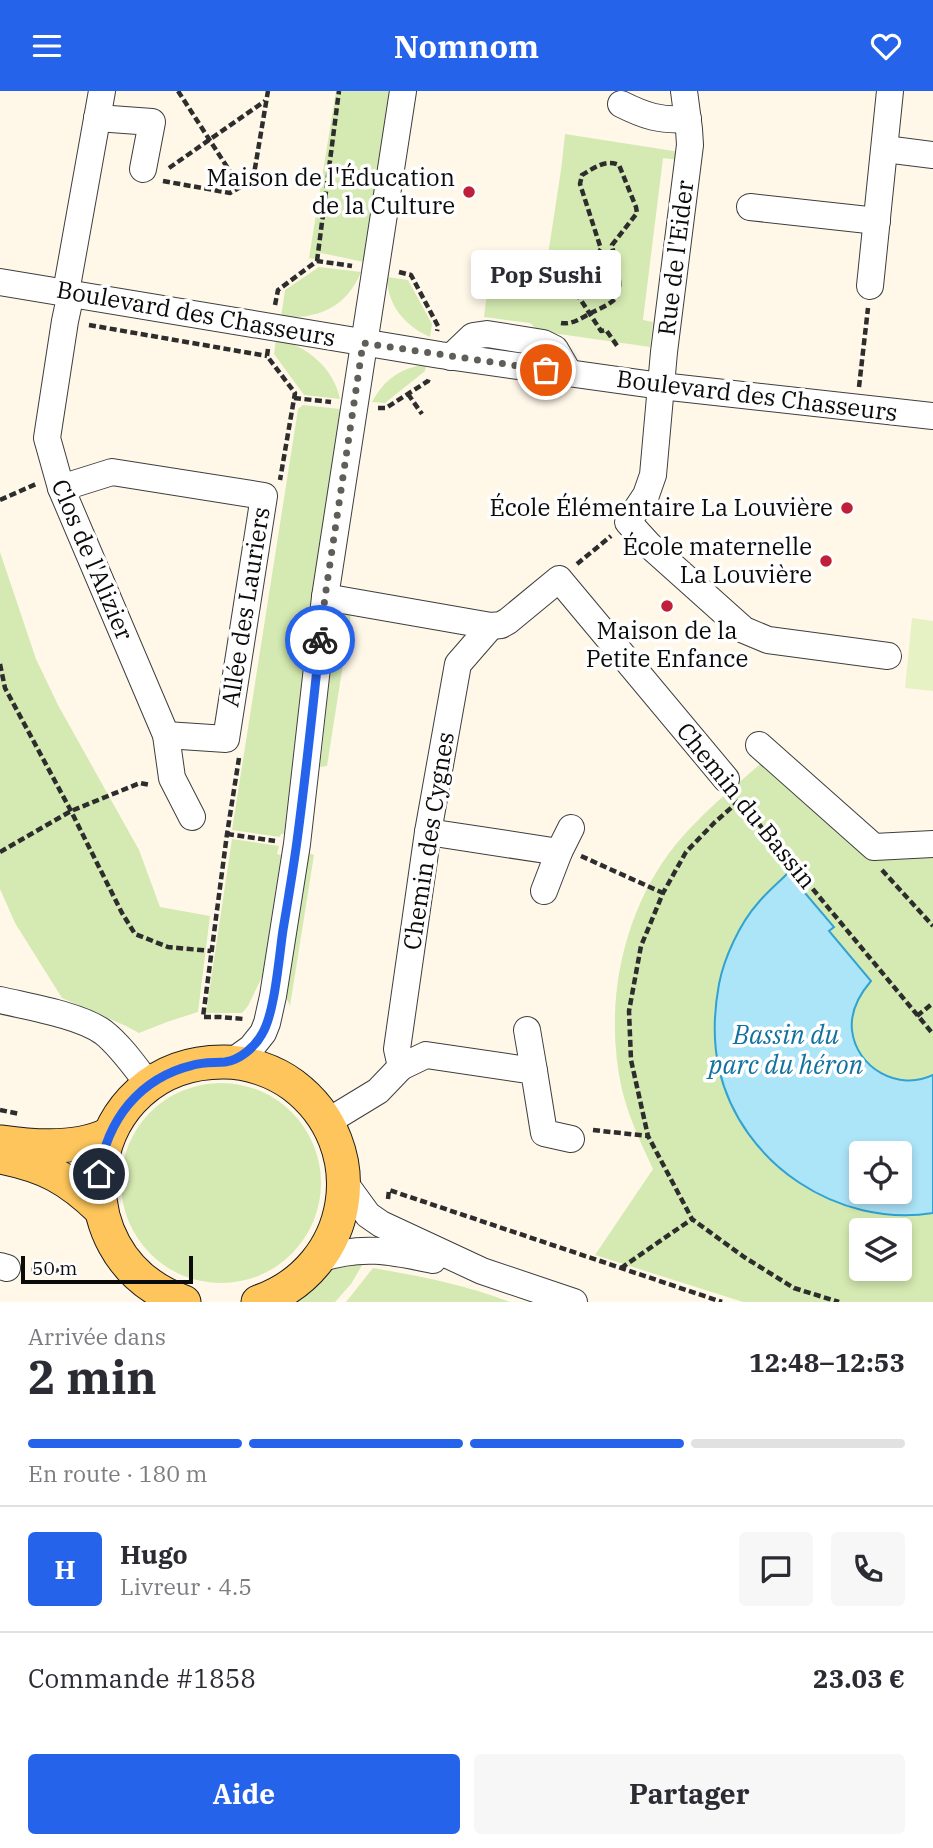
<!DOCTYPE html>
<html lang="fr">
<meta charset="utf-8">
<style>
:root{--surface:#fff;--page:#f7f7f7;--text:#2b2b33;--muted:#7c7c81;--line:#e1e1e2;--accent:#2563eb}
body{margin:0;font-family:"IBM Plex Serif",serif;background:var(--page);color:var(--text);height:100vh;display:flex;flex-direction:column;font-size:26px;white-space:nowrap}
*{box-sizing:border-box;margin:0}
p{font-size:23px;color:var(--muted)}
.icon{flex:none;width:38px;height:38px;fill:none;stroke:currentColor;stroke-width:2;stroke-linecap:round;stroke-linejoin:round}
.map{position:relative;height:1211px;overflow:hidden}
.details{display:flex;flex-direction:column;background:var(--surface);flex:1}
.details>*{flex:none}
.fabs{position:absolute;left:849px;top:1050px;display:grid;gap:14px}
.fabs a{display:grid;place-items:center;width:63px;height:63px;border-radius:7px;background:var(--surface);box-shadow:0 4px 10px #0003;font-size:35px}
.scale{position:absolute;left:21px;bottom:18px;width:172px;box-sizing:border-box;padding-left:7px;border:4px solid #0b0b0b;border-top:0;font-size:19px;line-height:24px;white-space:nowrap;color:#0b0b0b;-webkit-text-stroke:5px #fff;paint-order:stroke}
.pin{position:absolute;display:grid;place-items:center;width:60px;height:60px;color:#fff;margin:-30px;border:4px solid #fff;border-radius:50%;box-shadow:0 2px 7px #0007}
.courier{position:absolute;display:grid;place-items:center;width:70px;height:70px;margin:-35px;border:5px solid #2563eb;border-radius:50%;background:#fff;color:#222;box-shadow:0 2px 9px #0007}
.bubble{position:absolute;height:49px;border-radius:7px;background:var(--surface);box-shadow:0 4px 10px #0003;font-size:23px;font-weight:800;line-height:49px;text-align:center}
.overview em{font-style:normal;font-weight:800}
.overview div{display:flex;flex-direction:column-reverse}
.overview{display:flex;align-items:center;justify-content:space-between;height:119px;padding:0 28px}
h1{font-size:46px;font-weight:800;line-height:52px}
.bar{display:grid;grid-template-columns:repeat(4,1fr);gap:10px 7px;align-content:center;height:84px;padding:0 28px}
.bar i{height:9px;border-radius:5px;background:var(--line)}
.bar .selected{background:var(--accent)}
.bar p{grid-column:span 4}
.line{display:flex;align-items:center;gap:18px;padding:0 28px;border-top:2px solid var(--line)}
.line div{flex:1}
.round{display:grid;place-items:center;flex:none;width:74px;height:74px;border-radius:7px;background:var(--page)}
.button{display:flex;gap:14px;margin-top:auto;padding:14px 28px}
.button a{flex:1;height:80px;border-radius:7px;background:var(--accent);color:#fff;font-size:28px;font-weight:800;line-height:80px;text-align:center}
.button a+a{background:var(--page);color:var(--text)}
header{display:flex;justify-content:space-between;align-items:center;height:91px;padding:0 28px;background:var(--accent);color:#fff;font-size:32px;font-weight:800}
.map>svg:first-child{display:block}
</style>
<header><svg class="icon" aria-label="menu" viewBox="0 0 24 24"><path d="M4 6h16M4 12h16M4 18h16"/></svg>Nomnom<svg class="icon" aria-label="heart" viewBox="0 0 24 24"><path d="M12 20l-8-8c-3-5 5-10 8-4 3-6 11-1 8 4z"/></svg></header>
<div class="map">
<svg width="933" height="1211" viewBox="0 0 933 1211">
<rect width="100%" height="100%" fill="#fff8e9"/>
<g fill="#d5eab2" fill-rule="evenodd">
<path d="M 336,0 L 390,0 L 364,171 L 321,162 L 314,168 L 309,167 Z"/>
<path d="M 565,43 L 680,61 L 679,69 L 663,67 L 643,229 L 653,231 L 650,256 L 538,240 L 530,232 L 484,226 L 491,168 L 546,177 L 561,79 Z"/>
<path d="M 319,176 L 361,181 C 346,217 318,228 281,226 L 285,199 Z"/>
<path d="M 387,186 L 408,189 L 432,233 L 430,246 C 405,235 387,214 387,186 Z"/>
<path d="M 276,248 C 307,255 333,276 340,308 L 304,304 L 274,263 Z"/>
<path d="M 417,275 L 426,275 L 425,280 L 385,312 L 372,311 C 382,292 396,280 417,275 Z"/>
<path d="M 303,314 L 340,318 L 312,508 L 284,743 L 281,743 L 280,746 L 232,739 L 298,318 Z"/>
<path d="M 0,461 L 36,568 L 58,614 L 139,759 L 160,816 L 210,825 L 198,921 L 167,931 L 139,942 L 126,935 L 62,907 L 15,832 L 0,798 Z"/>
<path d="M 351,522 L 327,675 L 320,676 L 336,528 L 344,523 Z"/>
<path d="M 766,668 L 875,766 L 933,760 L 933,1211 L 743,1211 L 595,1164 L 653,1078 C 641,1052 629,1027 622,999 C 603,915 622,819 677,752 C 703,721 735,695 766,668 ZM 861,1062 L 900,1062 L 900,1101 L 861,1101 ZM 861,1139 L 900,1139 L 900,1178 L 861,1178 Z"/>
<path d="M 232,748 L 279,755 L 277,763 L 281,764 L 262,886 L 248,915 L 242,922 L 206,922 Z"/>
<path d="M 308,762 L 314,764 L 290,915 L 286,906 Z"/>
<circle cx="221" cy="1092" r="100"/>
<path d="M 364,1171 L 351,1193 L 335,1211 L 294,1211 L 306,1202 L 332,1178 L 341,1172 Z"/>
<path d="M 373,1177 C 420,1185 466,1194 510,1211 L 346,1211 Z"/>
</g>
<path fill="#e6f1c4" d="M 912,527 L 933,530 L 933,600 L 905,597 Z"/>
<path fill="#ace4f8" stroke="#31a2d1" stroke-width="2" fill-rule="evenodd" d="M 788,782 L 834,836 L 829,840 L 871,890 C 859,904 850,920 852,939 C 856,977 899,1001 933,984 L 933,1122 C 838,1137 741,1073 719,978 C 713,951 714,920 719,893 C 724,867 740,832 758,812 C 767,801 778,792 788,782 ZM 861,1062 L 900,1062 L 900,1101 L 861,1101 Z"/>
<g fill="none" stroke-linecap="round" stroke-linejoin="round">
<defs>
<g id="minor">
<path d="M 684,0 L 689,38 L 690,54 L 664,261 L 653,384 L 646,404 L 628,431 L 649,454 L 744,539 L 768,549 L 888,565"/>
<path d="M 621,13 C 645,25 660,30 688,28"/>
<path d="M 97,27 L 152,31 L 143,78"/>
<path d="M 885,58 L 933,64"/>
<path d="M 750,116 L 877,130"/>
<path d="M 0,191 L 440,264 L 661,295 L 933,325"/>
<path d="M 870,195 L 890,0"/>
<path d="M 66,201 L 102,0"/>
<path d="M 71,202 L 65,230 L 47,347 L 61,397 L 166,644 L 172,687 L 192,726"/>
<path d="M 451,266 L 473,245 L 487,243 L 543,252 L 555,258 L 569,282"/>
<path d="M 61,397 L 112,381 L 264,405 L 226,648 L 166,644"/>
<path d="M 325,506 L 491,535 L 501,534 L 508,530 L 559,488 L 726,688"/>
<path d="M 759,654 L 874,756 L 933,753"/>
<path d="M 428,741 L 559,761"/>
<path d="M 544,800 L 559,761 L 571,737"/>
<path d="M 0,909 C 29,916 79,924 103,941 C 120,954 136,977 149,994"/>
<path d="M 527,939 L 534,980"/>
<path d="M 227,971 L 237,967 L 251,957 L 263,942 L 267,932 L 273,905 L 297,753 L 325,506 L 403,0"/>
<path d="M 401,976 L 397,958 L 428,741 L 458,573 L 491,535"/>
<path d="M 327,1031 L 378,1000 L 401,976 L 426,964 L 534,980 L 544,1042 L 571,1048"/>
<path d="M 344,1091 L 368,1124 L 381,1133 L 482,1180 L 574,1211"/>
<path d="M 319,1168 C 362,1154 390,1160 433,1169"/>
<path d="M 0,1175 L 7,1177"/>
</g>
<g id="major">
<path d="M 2,1051 C 36,1056 78,1059 109,1043"/>
<path d="M 0,1066 C 45,1075 68,1087 101,1119"/>
<path d="M 184,1211 C 51,1164 83,970 224,971 C 248,971 274,980 293,994 C 374,1055 354,1178 258,1211"/>
</g>
</defs>
<use href="#minor" stroke="#3e3e3e" stroke-width="28"/>
<use href="#major" stroke="#1c1c1c" stroke-width="35"/>
<g stroke="#2d2d2d" stroke-width="4.5" stroke-dasharray="7 3.5" stroke-linecap="butt">
<path d="M 178,0 L 240,96"/>
<path d="M 169,77 L 265,10"/>
<path d="M 163,90 L 230,102 L 253,89 L 268,0"/>
<path d="M 317,170 L 339,0"/>
<path d="M 399,181 L 411,184 L 438,235 L 437,240"/>
<path d="M 275,214 L 278,199 L 317,170 L 352,175"/>
<path d="M 561,232 C 572,234 581,227 591,222 C 599,218 609,214 615,208 C 625,197 614,168 612,154 L 637,122 L 636,116 L 619,74 C 605,68 594,77 582,84 L 580,93 L 601,158 L 574,196 L 575,200 L 601,240 L 606,239 L 618,256"/>
<path d="M 89,234 L 267,265"/>
<path d="M 268,258 L 267,265 L 295,302 L 280,389"/>
<path d="M 859,296 L 868,217"/>
<path d="M 408,303 L 422,323"/>
<path d="M 294,307 L 331,311"/>
<path d="M 378,317 L 386,317 L 428,290 L 429,287"/>
<path d="M 0,409 L 36,393"/>
<path d="M 577,473 L 611,445"/>
<path d="M 0,573 L 5,597 L 71,720 L 122,822 L 135,843 L 168,856 L 211,860"/>
<path d="M 239,667 L 227,743 L 203,926 L 220,926 L 244,928"/>
<path d="M 739,709 L 933,943"/>
<path d="M 739,710 L 715,731 L 686,761 L 663,802 L 641,855 L 629,920 L 631,969 L 648,1045 L 692,1128 L 744,1166 L 794,1197 L 839,1211"/>
<path d="M 227,743 L 275,750"/>
<path d="M 0,761 L 71,720 L 140,692 L 150,694"/>
<path d="M 581,765 L 663,802"/>
<path d="M 882,779 L 933,835"/>
<path d="M 917,925 L 933,912"/>
<path d="M 0,1019 L 20,1023"/>
<path d="M 593,1039 L 648,1045"/>
<path d="M 388,1108 L 389,1099 L 722,1211"/>
<path d="M 621,1177 L 692,1128"/>
<path d="M 31,1179 L 54,1180 L 75,1175"/>
</g>
<use href="#minor" stroke="#fff" stroke-width="26"/>
<use href="#major" stroke="#fdc55b" stroke-width="33"/>
</g>
<g fill="none" stroke-linecap="round" stroke-linejoin="round">
<path stroke="#605e59" stroke-width="7" stroke-dasharray="0 12.6" d="M 320,549 L 325,506 L 363,252 L 546,279"/>
<path stroke="#2563eb" stroke-width="9" d="M 99,1083 C 107,1029 139,987 193,974 C 204,971 214,972 225,971 C 240,969 255,956 262,943 C 275,922 279,865 283,839 C 288,809 293,780 297,750 C 306,683 313,616 320,549"/>
</g>
<g fill="#bf1f38" stroke="#fff" stroke-width="2.5">
<circle cx="469" cy="101" r="7"/>
<circle cx="847" cy="417" r="7"/>
<circle cx="826" cy="470" r="7"/>
<circle cx="667" cy="515" r="7"/>
</g>
<g text-anchor="middle" stroke-width="7" stroke-linejoin="round" paint-order="stroke">
<g font-size="24" fill="#0b0b0b" stroke="#fff" text-anchor="end">
<text x="455" y="95">Maison de l'Éducation<tspan x="455" dy="28">de la Culture</tspan></text>
<text x="833" y="425">École Élémentaire La Louvière</text>
<text x="812" y="464">École maternelle<tspan x="812" dy="28">La Louvière</tspan></text>
<text x="667" y="548" text-anchor="middle">Maison de la<tspan x="667" dy="28">Petite Enfance</tspan></text>
</g>
<g font-size="24" fill="#0b0b0b" stroke="#fff">
<text transform="translate(676 167) rotate(-83)" y="8">Rue de l'Eider</text>
<text transform="translate(196 223) rotate(10)" y="8">Boulevard des Chasseurs</text>
<text transform="translate(757 305) rotate(7)" y="8">Boulevard des Chasseurs</text>
<text transform="translate(92 469) rotate(67)" y="8">Clos de l'Alizier</text>
<text transform="translate(246 516) rotate(-81)" y="8">Allée des Lauriers</text>
<text transform="translate(746 715) rotate(51)" y="8">Chemin du Bassin</text>
<text transform="translate(429 750) rotate(-81)" y="8">Chemin des Cygnes</text>
</g>
<g font-size="26" font-style="italic" fill="#1171a0" stroke="#fff">
<text x="786" y="953">Bassin du<tspan x="786" dy="30">parc du héron</tspan></text>
</g>
</g>
</svg>
<div class="fabs">
<a><svg class="icon" aria-label="locate" viewBox="0 0 24 24"><circle cx="12" cy="12" r="6"/><path d="M12 2v4M12 18v4M2 12h4M18 12h4"/></svg></a>
<a><svg class="icon" aria-label="layers" viewBox="0 0 24 24"><path d="M12 4l9 5-9 5-9-5zM3 14l9 5 9-5"/></svg></a>
</div>
<div class="scale">50 m</div>
<div class="pin" style="left:546px;top:279px;background:#ea580c"><svg class="icon" aria-label="bag" viewBox="0 0 24 24"><path d="M5 8h14l-1 12H6zM9 8a3 3 0 0 1 6 0"/></svg></div>
<div class="pin" style="left:99px;top:1083px;background:#1f2937"><svg class="icon" aria-label="home" viewBox="0 0 24 24"><path d="M3 11l9-7 9 7M6 9v11h12V9"/></svg></div>
<div class="courier" style="left:320px;top:549px"><svg class="icon" aria-label="bike" viewBox="0 0 24 24"><circle cx="6" cy="16" r="4"/><circle cx="18" cy="16" r="4"/><path d="M6 16l4-8h5l3 8M10 8l3 8H6M13 5h3"/></svg></div>
<div class="bubble" style="left:471px;top:159px;width:150px">Pop Sushi</div>
</div>
<section class="details">
<div class="overview"><div><h1>2 min</h1><p>Arrivée dans</p></div><em>12:48–12:53</em></div>
<div class="bar"><i class="selected"></i><i class="selected"></i><i class="selected"></i><i></i><p>En route · 180 m</p></div>
<div class="line" style="height:126px"><b class="round" style="background:var(--accent);color:#fff">H</b><div><b>Hugo</b><p>Livreur · 4.5</p></div><a class="round"><svg class="icon" aria-label="chat" viewBox="0 0 24 24"><path d="M4 5h16v11H9l-5 4z"/></svg></a><a class="round"><svg class="icon" aria-label="phone" viewBox="0 0 24 24"><path d="M5 4h4l2 5-3 2q2 4 5 5l2-3 5 2v4C11 20 4 13 5 4z"/></svg></a></div>
<div class="line" style="height:91px"><div>Commande #1858</div><b>23.03 €</b></div>
<div class="button"><a>Aide</a><a>Partager</a></div>
</section>
